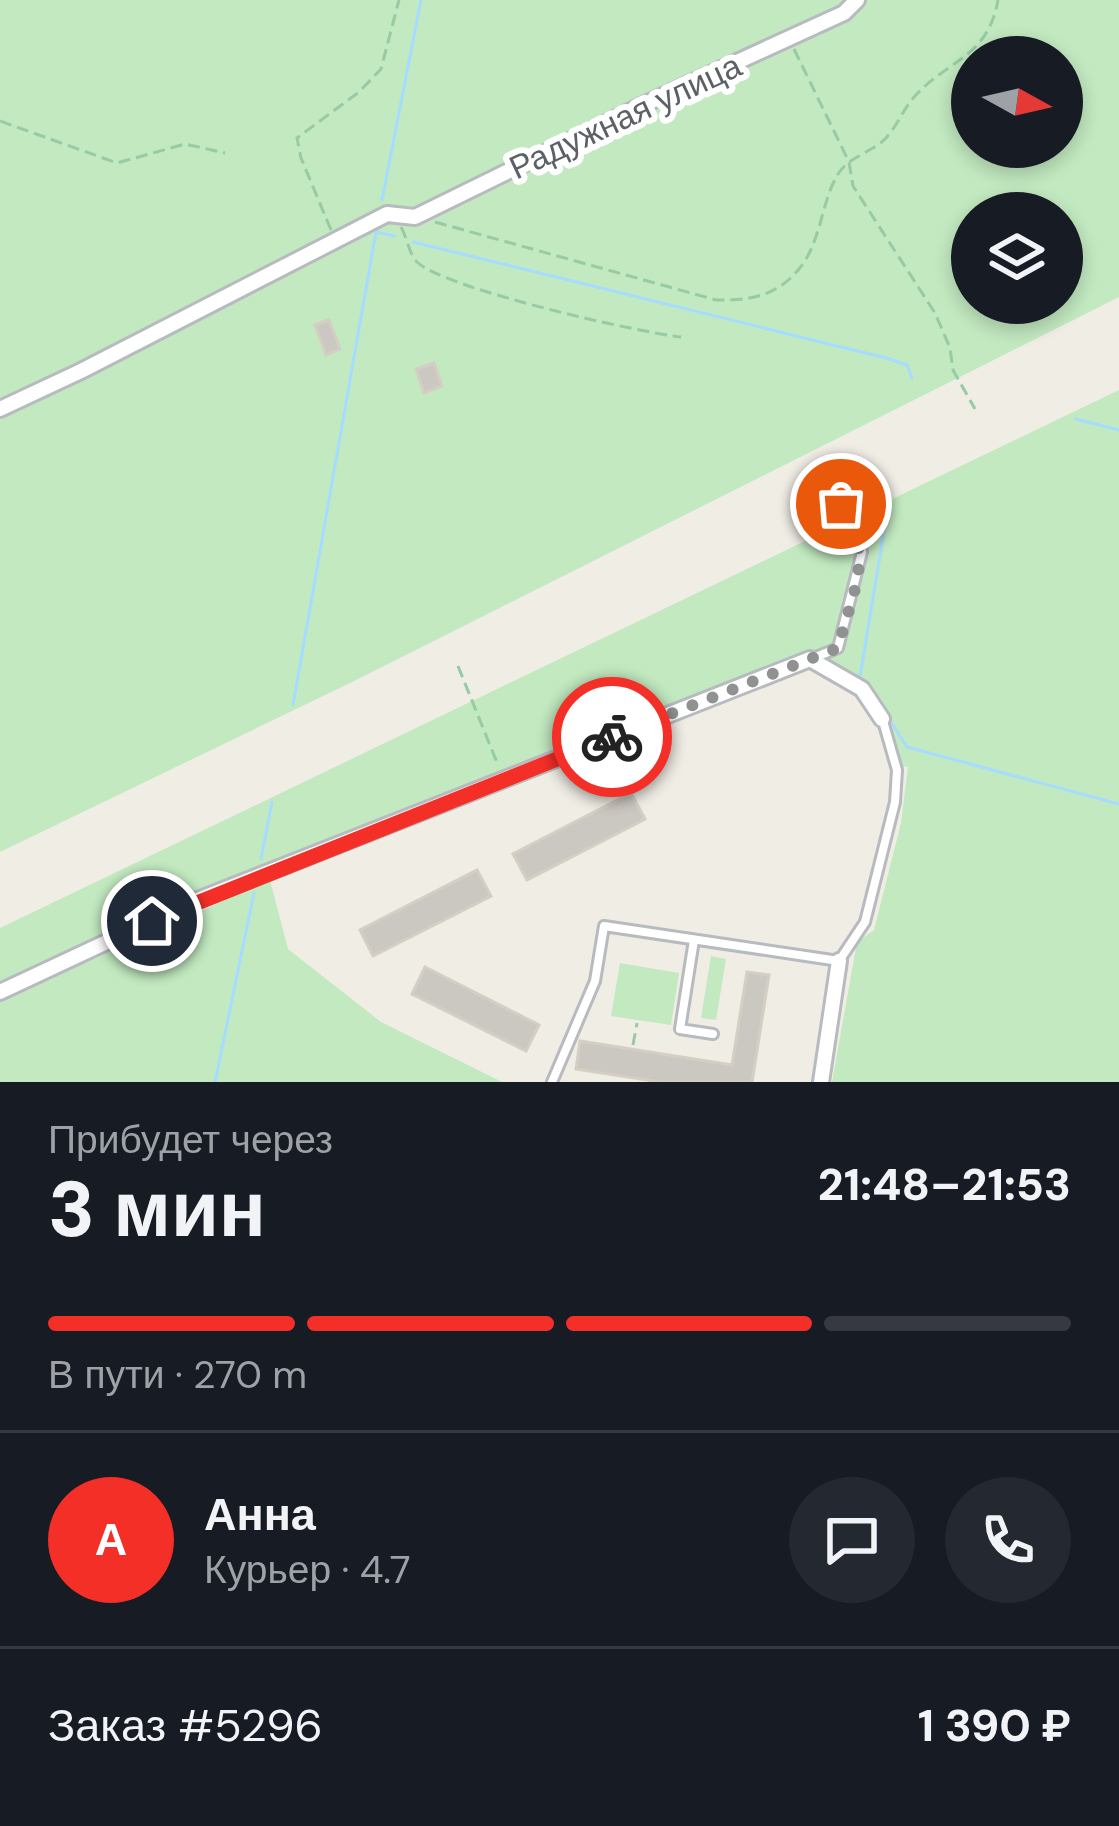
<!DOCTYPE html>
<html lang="ru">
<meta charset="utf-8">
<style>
:root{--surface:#171b24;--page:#242831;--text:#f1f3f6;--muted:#9ea1a6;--line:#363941;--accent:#f32f27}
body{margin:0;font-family:"DM Sans",sans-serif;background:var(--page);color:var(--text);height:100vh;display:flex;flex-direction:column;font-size:45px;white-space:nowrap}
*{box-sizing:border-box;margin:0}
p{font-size:39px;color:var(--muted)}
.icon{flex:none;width:66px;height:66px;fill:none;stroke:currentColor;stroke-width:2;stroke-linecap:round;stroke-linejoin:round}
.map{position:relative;height:1082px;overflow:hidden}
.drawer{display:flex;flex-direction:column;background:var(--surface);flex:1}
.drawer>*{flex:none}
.needle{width:78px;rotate:98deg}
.fabs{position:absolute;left:951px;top:36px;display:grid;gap:24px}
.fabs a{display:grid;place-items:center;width:132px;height:132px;border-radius:50%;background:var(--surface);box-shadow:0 6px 18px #0003;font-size:60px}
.pin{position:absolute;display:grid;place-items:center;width:102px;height:102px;color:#fff;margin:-51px;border:6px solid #fff;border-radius:50%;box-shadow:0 3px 12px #0007}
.courier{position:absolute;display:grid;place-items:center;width:120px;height:120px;margin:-60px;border:9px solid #f32f27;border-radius:50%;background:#fff;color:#222;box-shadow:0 3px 15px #0007}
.summary em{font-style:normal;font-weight:800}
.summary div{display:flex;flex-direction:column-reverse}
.summary{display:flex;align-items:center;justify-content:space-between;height:204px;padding:0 48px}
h1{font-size:78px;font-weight:800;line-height:90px}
.bar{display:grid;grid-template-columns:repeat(4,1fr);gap:18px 12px;align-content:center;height:144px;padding:0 48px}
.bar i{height:15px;border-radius:9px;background:var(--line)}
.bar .selected{background:var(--accent)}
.bar p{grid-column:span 4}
.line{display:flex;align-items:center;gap:30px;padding:0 48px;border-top:3px solid var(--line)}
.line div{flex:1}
.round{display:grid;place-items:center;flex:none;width:126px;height:126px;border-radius:63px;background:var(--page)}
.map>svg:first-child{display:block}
</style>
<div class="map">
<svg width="1119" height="1082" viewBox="0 0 1119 1082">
<rect width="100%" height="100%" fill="#f0ede5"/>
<g fill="#c2e9c0" fill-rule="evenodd">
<path d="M 0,0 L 1119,0 L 1119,297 L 350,683 L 0,852 ZM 972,57 L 1062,57 L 1062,147 L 972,147 ZM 972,213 L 1062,213 L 1062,303 L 972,303 Z"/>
<path d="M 1119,390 L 1119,1082 L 832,1082 L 857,942 L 874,930 L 901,823 L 908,767 L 890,764 C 876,709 861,682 803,668 L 800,658 L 0,989 L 0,928 Z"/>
<path d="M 270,880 L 288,949 L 381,1022 L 502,1082 L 0,1082 L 0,1001 Z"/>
<path d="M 711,956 L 726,959 L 716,1020 L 701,1018 Z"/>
<path d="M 620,963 L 679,973 L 671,1025 L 611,1016 Z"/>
</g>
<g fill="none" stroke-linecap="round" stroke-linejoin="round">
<g stroke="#a6dcff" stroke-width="3">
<path d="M 382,200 L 421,0"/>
<path d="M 413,242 L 886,358 L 907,365 L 912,378"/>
<path d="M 1076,419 L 1119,430"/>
<path d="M 865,683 L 860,677 L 888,507"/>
<path d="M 871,691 L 907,747 L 1119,804"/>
<path d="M 293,705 L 376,232 L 395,236"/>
<path d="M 261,859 L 272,802"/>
<path d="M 215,1082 L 254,893"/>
</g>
</g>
<g fill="#cbc8c2" stroke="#d5cec3" stroke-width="3">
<path d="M 329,320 L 340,349 L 326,355 L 315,325 Z"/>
<path d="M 434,363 L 442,386 L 424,393 L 416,369 Z"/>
<path d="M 631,793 L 645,819 L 527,880 L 513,854 Z"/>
<path d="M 477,870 L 491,896 L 373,956 L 360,930 Z"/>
<path d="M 425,967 L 539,1025 L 526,1051 L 412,994 Z"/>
<path d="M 747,972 L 769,975 L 752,1082 L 660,1082 L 576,1069 L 580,1041 L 732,1065 Z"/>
</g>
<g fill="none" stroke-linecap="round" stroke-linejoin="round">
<defs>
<g id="service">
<path d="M 811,659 L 838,648 L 862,552 L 856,526 L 827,482"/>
<path d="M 694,940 L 680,1029 L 713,1034"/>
<path d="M 552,1082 L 595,981 L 604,926 L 839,961 L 865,922 L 895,802 L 897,770 L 883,721"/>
</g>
<g id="minor">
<path d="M 0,409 L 81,371 L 387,214 L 415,217 L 643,105 L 844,13 L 857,0"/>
<path d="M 0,992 L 190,903 L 810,659 L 862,689 L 882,719"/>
<path d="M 821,1082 L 839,961"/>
</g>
</defs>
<use href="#service" stroke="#b7bbbf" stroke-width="14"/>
<use href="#minor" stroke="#b7bbbf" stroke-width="20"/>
<g stroke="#98caa5" stroke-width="3" stroke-dasharray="12 6" stroke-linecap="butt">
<path d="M 794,49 L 849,162 L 853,186 L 935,313 L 950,348 L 953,370 L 975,409"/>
<path d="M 0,121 L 117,163 L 185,144 L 225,153"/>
<path d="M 435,222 L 716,300 C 749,301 777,296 799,269 C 821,243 821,202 838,174 C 849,157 869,153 883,141 C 896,129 903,109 915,96 C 947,60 988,58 998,0"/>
<path d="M 401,227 C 407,237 409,254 417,262 C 446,289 636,332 681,337"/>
<path d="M 331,230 L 301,158 L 297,138 L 359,92 L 381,69 L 399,0"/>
<path d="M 458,666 L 498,765"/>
<path d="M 633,1045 L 637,1023"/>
</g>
<use href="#service" stroke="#fff" stroke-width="8"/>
<use href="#minor" stroke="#fff" stroke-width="14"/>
</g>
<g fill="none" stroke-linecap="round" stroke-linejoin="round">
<path stroke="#909292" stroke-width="12" stroke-dasharray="0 21.6" d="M 612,737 L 838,648 C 852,592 876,556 841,504"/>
<path stroke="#f32f27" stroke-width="15" d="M 152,921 L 612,737"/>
</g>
<g text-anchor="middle" stroke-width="12" stroke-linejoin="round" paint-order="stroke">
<g font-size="33" fill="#5c6166" stroke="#fff">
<text transform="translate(625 116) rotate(-25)" y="12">Радужная улица</text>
</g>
</g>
</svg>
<div class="fabs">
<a><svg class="needle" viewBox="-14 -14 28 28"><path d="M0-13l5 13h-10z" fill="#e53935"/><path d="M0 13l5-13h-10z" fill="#9ea1a6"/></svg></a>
<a><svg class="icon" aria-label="layers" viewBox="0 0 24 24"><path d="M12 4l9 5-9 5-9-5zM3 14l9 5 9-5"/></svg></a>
</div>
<div class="pin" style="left:841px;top:504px;background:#ea580c"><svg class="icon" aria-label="bag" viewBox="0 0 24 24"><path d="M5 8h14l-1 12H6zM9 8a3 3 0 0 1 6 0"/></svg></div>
<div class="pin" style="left:152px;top:921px;background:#1f2937"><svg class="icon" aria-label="home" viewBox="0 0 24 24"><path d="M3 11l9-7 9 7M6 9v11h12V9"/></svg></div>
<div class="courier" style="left:612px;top:737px"><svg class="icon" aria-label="bike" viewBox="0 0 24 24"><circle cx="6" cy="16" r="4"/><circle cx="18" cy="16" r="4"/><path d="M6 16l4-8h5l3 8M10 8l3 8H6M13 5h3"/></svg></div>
</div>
<section class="drawer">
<div class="summary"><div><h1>3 мин</h1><p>Прибудет через</p></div><em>21:48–21:53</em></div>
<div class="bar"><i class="selected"></i><i class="selected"></i><i class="selected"></i><i></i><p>В пути · 270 m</p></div>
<div class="line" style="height:216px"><b class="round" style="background:var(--accent);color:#fff">А</b><div><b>Анна</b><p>Курьер · 4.7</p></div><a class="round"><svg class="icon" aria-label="chat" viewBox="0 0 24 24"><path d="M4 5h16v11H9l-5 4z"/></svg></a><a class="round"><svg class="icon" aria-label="phone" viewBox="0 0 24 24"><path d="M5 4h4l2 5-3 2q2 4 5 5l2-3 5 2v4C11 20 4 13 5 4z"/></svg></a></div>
<div class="line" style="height:156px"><div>Заказ #5296</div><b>1 390 ₽</b></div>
</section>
